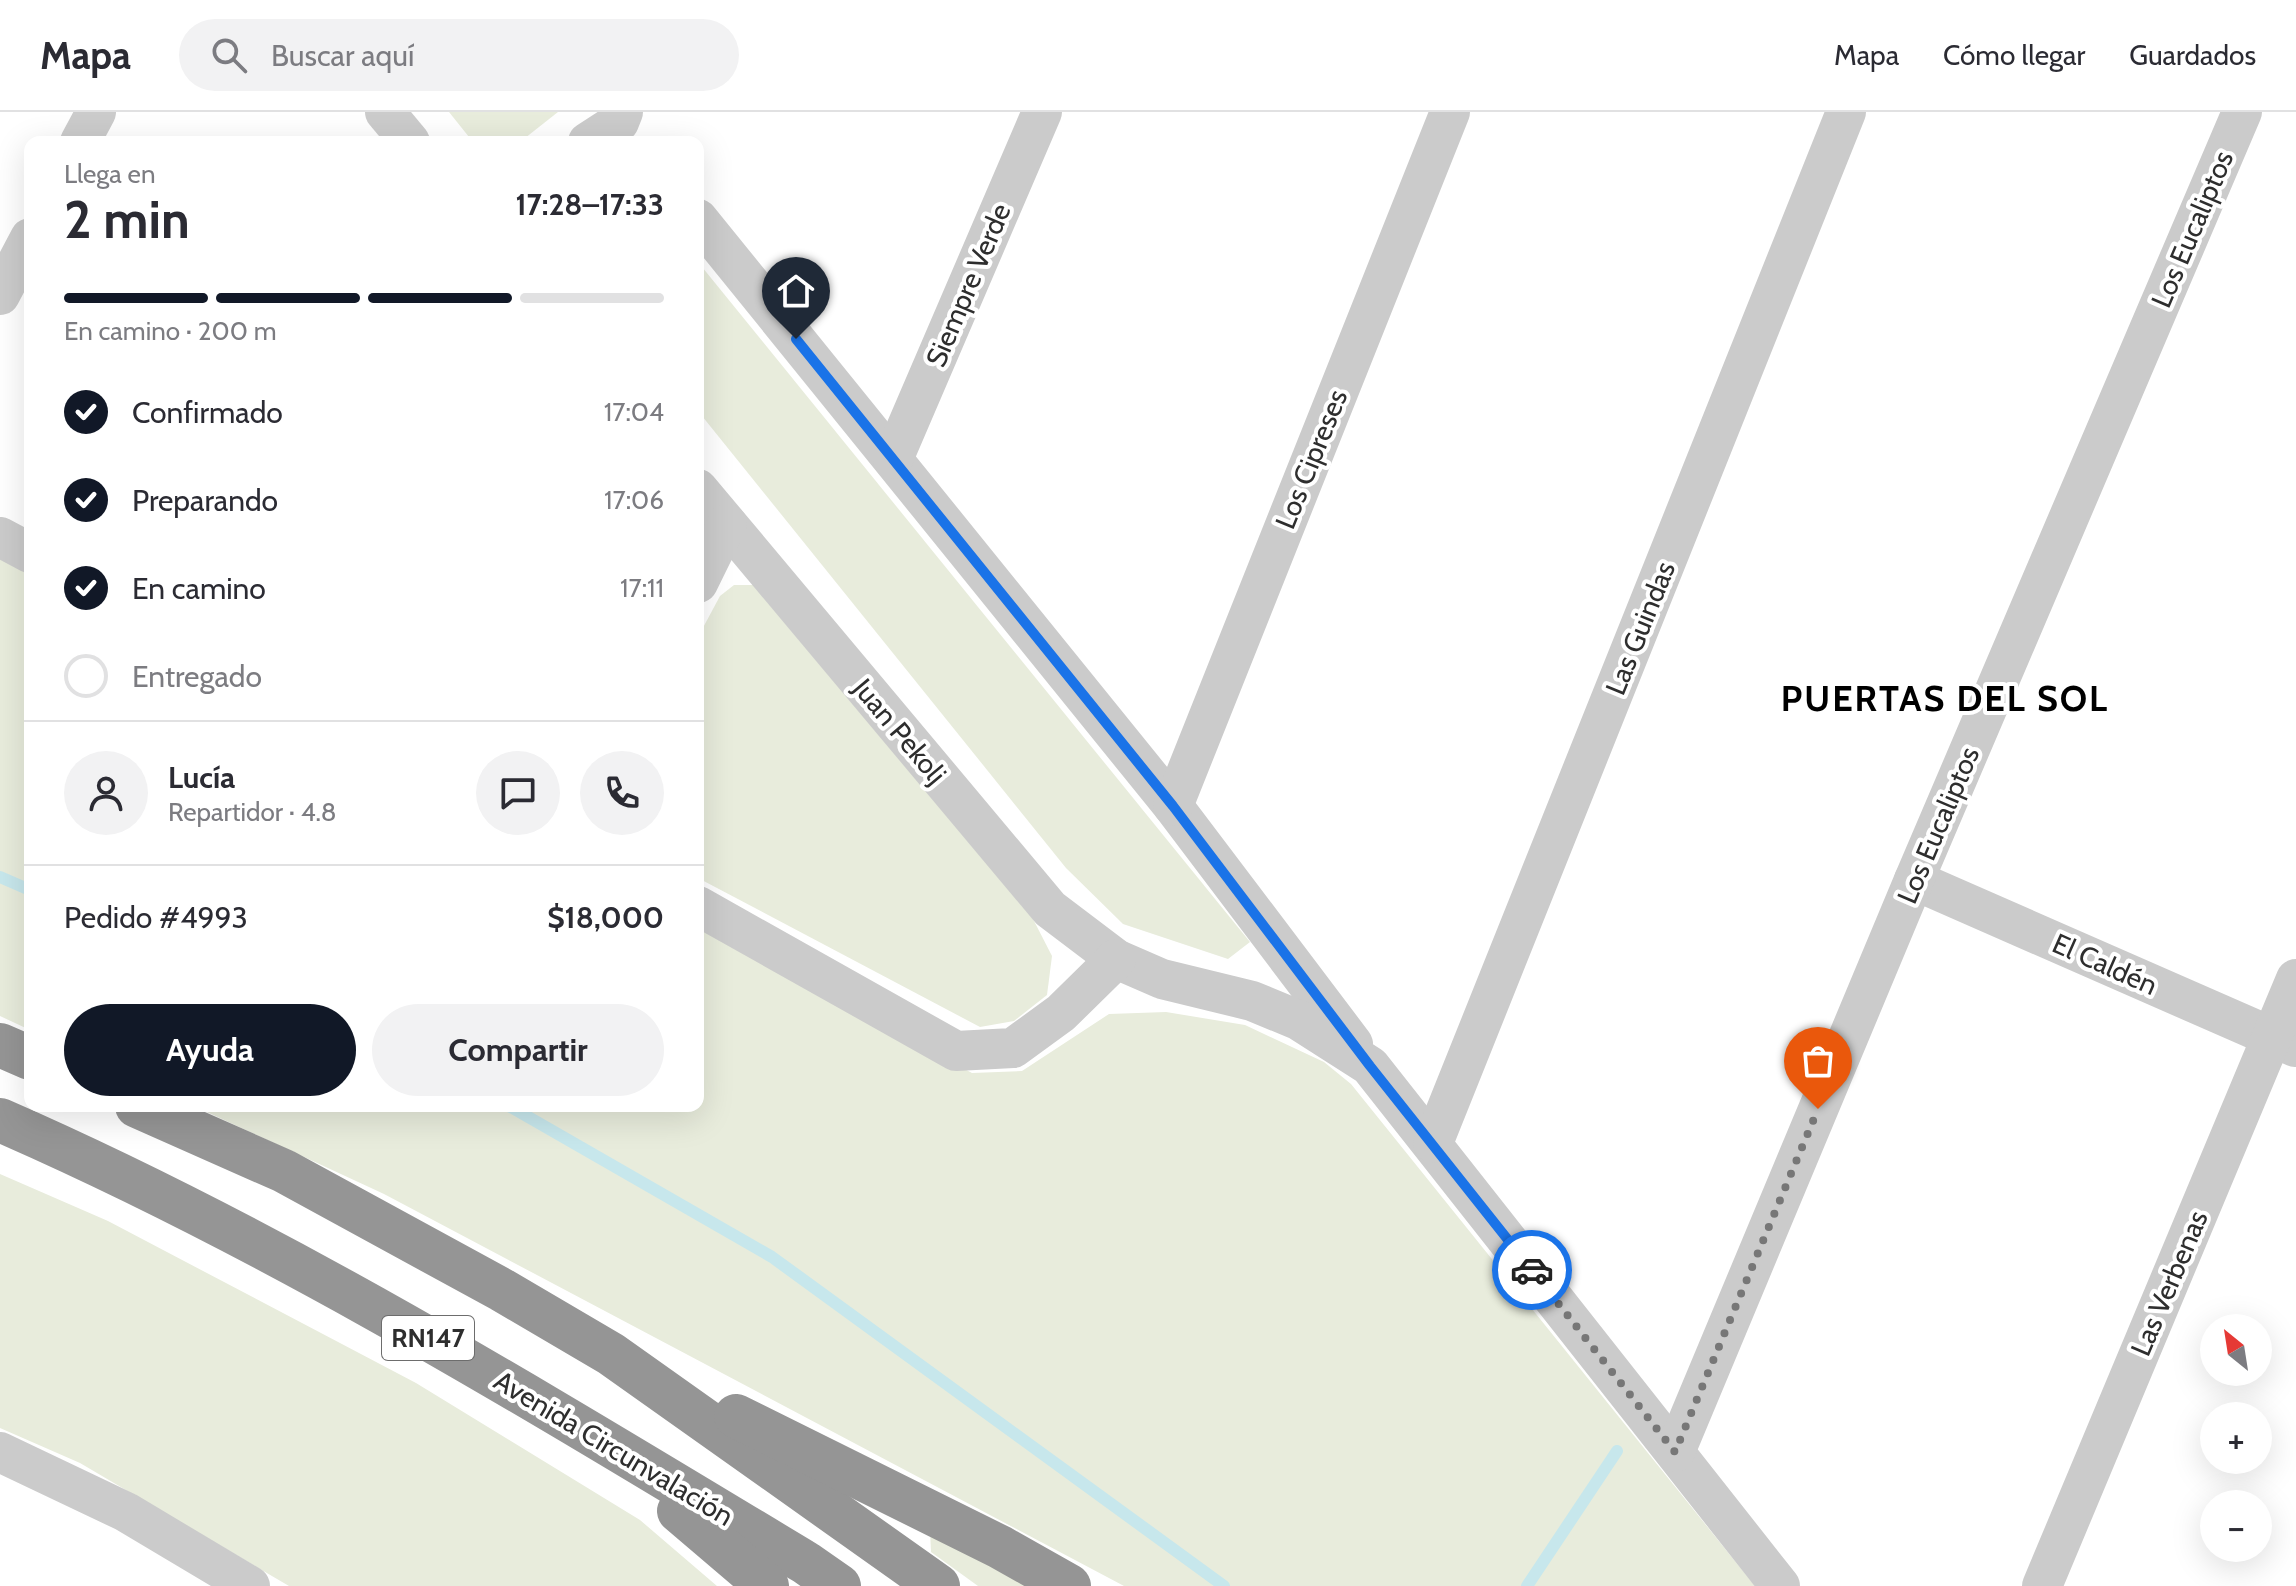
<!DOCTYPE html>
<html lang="es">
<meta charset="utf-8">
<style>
:root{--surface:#fff;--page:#f2f2f3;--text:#2b2b33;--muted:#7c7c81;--line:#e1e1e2;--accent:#111827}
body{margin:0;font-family:Cabin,sans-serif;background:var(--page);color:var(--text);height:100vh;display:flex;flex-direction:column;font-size:30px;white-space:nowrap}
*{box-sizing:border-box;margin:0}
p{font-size:26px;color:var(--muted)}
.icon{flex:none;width:44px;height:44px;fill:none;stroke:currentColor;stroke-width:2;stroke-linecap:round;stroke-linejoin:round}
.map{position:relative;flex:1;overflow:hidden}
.details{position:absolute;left:24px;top:24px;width:680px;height:976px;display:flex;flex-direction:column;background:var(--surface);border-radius:16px;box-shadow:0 8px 32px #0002}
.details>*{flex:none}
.needle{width:52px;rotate:330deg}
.fabs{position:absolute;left:2200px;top:1202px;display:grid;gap:16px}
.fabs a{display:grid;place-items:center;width:72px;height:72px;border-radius:50%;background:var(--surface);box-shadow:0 8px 32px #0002;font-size:40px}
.pin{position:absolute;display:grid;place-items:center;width:68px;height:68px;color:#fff;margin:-82px -34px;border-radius:50% 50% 50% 0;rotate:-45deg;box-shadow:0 0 8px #0007}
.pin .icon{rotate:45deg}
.courier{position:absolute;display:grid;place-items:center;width:80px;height:80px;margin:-40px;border:6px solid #1a73e8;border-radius:50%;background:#fff;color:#222;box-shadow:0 2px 10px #0007}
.summary em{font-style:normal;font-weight:800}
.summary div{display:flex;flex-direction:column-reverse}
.summary{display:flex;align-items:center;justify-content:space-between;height:136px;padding:0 40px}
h1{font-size:52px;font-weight:800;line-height:60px}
.bar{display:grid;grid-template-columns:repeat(4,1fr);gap:12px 8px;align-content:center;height:96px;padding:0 40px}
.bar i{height:10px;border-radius:6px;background:var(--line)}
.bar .on{background:var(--accent)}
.bar p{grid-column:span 4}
.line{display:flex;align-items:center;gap:20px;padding:0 40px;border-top:2px solid var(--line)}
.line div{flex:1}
.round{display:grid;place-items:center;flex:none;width:84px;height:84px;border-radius:42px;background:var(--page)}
ol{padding:0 40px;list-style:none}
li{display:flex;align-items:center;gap:24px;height:88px}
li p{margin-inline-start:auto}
li .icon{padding:8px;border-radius:50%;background:var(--accent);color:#fff;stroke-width:4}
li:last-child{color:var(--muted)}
li i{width:44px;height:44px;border:4px solid var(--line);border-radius:50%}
.primary-button{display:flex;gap:16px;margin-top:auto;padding:16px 40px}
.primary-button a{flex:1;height:92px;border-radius:48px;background:var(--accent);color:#fff;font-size:32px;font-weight:800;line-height:92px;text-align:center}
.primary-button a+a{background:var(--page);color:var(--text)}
header{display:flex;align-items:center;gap:48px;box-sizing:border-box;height:112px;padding:0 40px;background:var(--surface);border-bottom:2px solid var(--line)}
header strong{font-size:38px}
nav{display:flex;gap:44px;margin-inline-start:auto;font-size:28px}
.search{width:560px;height:72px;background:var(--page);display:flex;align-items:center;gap:20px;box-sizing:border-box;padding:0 28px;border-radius:44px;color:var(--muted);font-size:30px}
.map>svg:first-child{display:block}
</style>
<header>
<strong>Mapa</strong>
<div class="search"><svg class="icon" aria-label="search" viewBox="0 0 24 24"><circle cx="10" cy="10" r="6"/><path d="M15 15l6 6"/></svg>Buscar aquí</div>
<nav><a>Mapa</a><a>Cómo llegar</a><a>Guardados</a></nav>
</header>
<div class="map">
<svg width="2296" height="1474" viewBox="0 0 2296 1474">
<rect width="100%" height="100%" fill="#fff"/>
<g fill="#e8ecdc">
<path d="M 449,0 L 558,0 L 520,30 L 473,30 Z"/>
<path d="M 698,150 L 1250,830 L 1228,847 L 1123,812 L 1066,756 L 698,299 Z"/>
<path d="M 0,447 L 30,463 L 30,918 L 0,904 Z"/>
<path d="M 734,473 L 753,473 L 1033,807 L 1052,844 L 1047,883 L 1014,909 L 980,915 L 698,766 L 698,525 L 720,484 Z"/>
<path d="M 698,816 L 972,961 L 1022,959 L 1109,902 L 1166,900 L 1245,913 L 1324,950 L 1351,972 L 1755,1474 L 1124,1474 L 384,1082 L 194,994 L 698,994 Z"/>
<path d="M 0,1062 L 108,1109 L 416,1271 L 640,1408 L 717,1474 L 289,1474 L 80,1351 L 0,1316 Z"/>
<path d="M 930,1418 L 1045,1474 L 978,1474 L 931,1440 Z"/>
</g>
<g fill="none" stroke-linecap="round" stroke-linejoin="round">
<g stroke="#c7e7ec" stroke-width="12">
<path d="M 0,765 L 30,778"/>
<path d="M 509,994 L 772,1145 L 1224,1474"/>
<path d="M 1527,1474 L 1617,1339"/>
</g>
<g stroke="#cbcbcb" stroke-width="40">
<path d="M 385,0 L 410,30"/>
<path d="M 80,30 L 96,0"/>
<path d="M 588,30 L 619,10 L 623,0"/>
<path d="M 698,107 L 1173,694 L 1353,932"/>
<path d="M 0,183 L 30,126"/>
<path d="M 893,347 L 1042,0"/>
<path d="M 698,377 L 1050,797 L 1116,847 L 1162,867 L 1252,889 L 1298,908 L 1370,954 L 1780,1474"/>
<path d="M 0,425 L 30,441"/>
<path d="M 698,471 L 727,412"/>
<path d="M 1173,694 L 1450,0"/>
<path d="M 1914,768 L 2295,935"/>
<path d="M 698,794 L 956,939 L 1013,936 L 1061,901 L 1116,847"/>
<path d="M 1433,1031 L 1846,0"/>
<path d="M 0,1340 L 126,1400 L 250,1474"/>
<path d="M 1675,1340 L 1914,768 L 2242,0"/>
<path d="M 2042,1474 L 2296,867"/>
</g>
<g stroke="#959595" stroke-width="44">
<path d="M 0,933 L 30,946"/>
<path d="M 137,994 L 284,1059 L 502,1178 L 611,1242 L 938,1474"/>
<path d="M 0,1008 C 282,1131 543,1293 806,1451 L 839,1474"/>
<path d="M 736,1304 L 1000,1435 L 1069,1474"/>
<path d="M 679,1399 L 767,1474"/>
</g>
</g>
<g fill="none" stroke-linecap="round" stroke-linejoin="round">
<path stroke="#777" stroke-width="8" stroke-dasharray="0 14.4" d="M 1532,1158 L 1675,1340 L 1818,997"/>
<path stroke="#1a73e8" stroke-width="10" d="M 796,227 L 1173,694 L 1370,954 L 1532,1158"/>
</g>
<g text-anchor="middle" stroke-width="8" stroke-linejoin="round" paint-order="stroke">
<rect fill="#fff" stroke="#6d6d6d" stroke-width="2" x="382" y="1204" width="92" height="44" rx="6"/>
<g font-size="26" font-weight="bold" fill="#2e2e2e">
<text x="428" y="1235">RN147</text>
</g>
<g font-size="28" fill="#2e2e2e" stroke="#fff">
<text transform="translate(2192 117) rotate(-67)" y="10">Los Eucaliptos</text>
<text transform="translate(968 173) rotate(-67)" y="10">Siempre Verde</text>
<text transform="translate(1311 347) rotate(-68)" y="10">Los Cipreses</text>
<text transform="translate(1640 516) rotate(-68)" y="10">Las Guindas</text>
<text transform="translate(900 619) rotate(50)" y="10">Juan Pekolj</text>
<text transform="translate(1938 713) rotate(-67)" y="10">Los Eucaliptos</text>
<text transform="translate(2105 852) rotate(24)" y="10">El Caldén</text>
<text transform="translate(2169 1171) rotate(-67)" y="10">Las Verbenas</text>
<text transform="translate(614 1336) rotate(31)" y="10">Avenida Circunvalación</text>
</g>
<g font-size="36" font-weight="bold" letter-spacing="2" fill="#000" stroke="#fff">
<text x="1945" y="599">PUERTAS DEL SOL</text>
</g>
</g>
</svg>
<div class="fabs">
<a><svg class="needle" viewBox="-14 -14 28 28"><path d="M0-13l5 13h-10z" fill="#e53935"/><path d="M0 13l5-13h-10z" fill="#7c7c81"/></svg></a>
<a>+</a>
<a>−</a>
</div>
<div class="pin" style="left:1818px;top:997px;background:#ea580c"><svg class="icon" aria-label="bag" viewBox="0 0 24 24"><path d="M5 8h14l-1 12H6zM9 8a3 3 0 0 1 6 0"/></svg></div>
<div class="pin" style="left:796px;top:227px;background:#1f2937"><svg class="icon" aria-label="home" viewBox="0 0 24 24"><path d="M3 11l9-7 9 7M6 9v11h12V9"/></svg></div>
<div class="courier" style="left:1532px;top:1158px"><svg class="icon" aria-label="car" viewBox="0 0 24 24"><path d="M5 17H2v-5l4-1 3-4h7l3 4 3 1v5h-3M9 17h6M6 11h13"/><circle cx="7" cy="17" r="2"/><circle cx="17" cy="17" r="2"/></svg></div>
<section class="details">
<div class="summary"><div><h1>2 min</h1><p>Llega en</p></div><em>17:28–17:33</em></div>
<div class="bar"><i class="on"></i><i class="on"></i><i class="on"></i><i></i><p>En camino · 200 m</p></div>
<ol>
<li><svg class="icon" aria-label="check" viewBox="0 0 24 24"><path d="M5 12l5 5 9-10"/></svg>Confirmado<p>17:04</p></li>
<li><svg class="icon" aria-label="check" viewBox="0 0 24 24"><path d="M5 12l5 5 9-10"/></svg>Preparando<p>17:06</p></li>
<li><svg class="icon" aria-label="check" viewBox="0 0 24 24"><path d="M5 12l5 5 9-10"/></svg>En camino<p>17:11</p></li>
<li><i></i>Entregado</li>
</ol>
<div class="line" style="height:144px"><a class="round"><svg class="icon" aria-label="person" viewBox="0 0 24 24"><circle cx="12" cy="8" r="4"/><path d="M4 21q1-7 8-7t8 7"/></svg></a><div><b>Lucía</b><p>Repartidor · 4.8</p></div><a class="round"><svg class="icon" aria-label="chat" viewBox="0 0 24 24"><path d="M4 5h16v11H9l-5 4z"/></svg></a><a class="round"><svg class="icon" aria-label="phone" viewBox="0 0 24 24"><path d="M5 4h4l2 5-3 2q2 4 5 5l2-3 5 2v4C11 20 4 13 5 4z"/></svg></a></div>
<div class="line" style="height:104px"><div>Pedido #4993</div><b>$18,000</b></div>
<div class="primary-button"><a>Ayuda</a><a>Compartir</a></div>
</section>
</div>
